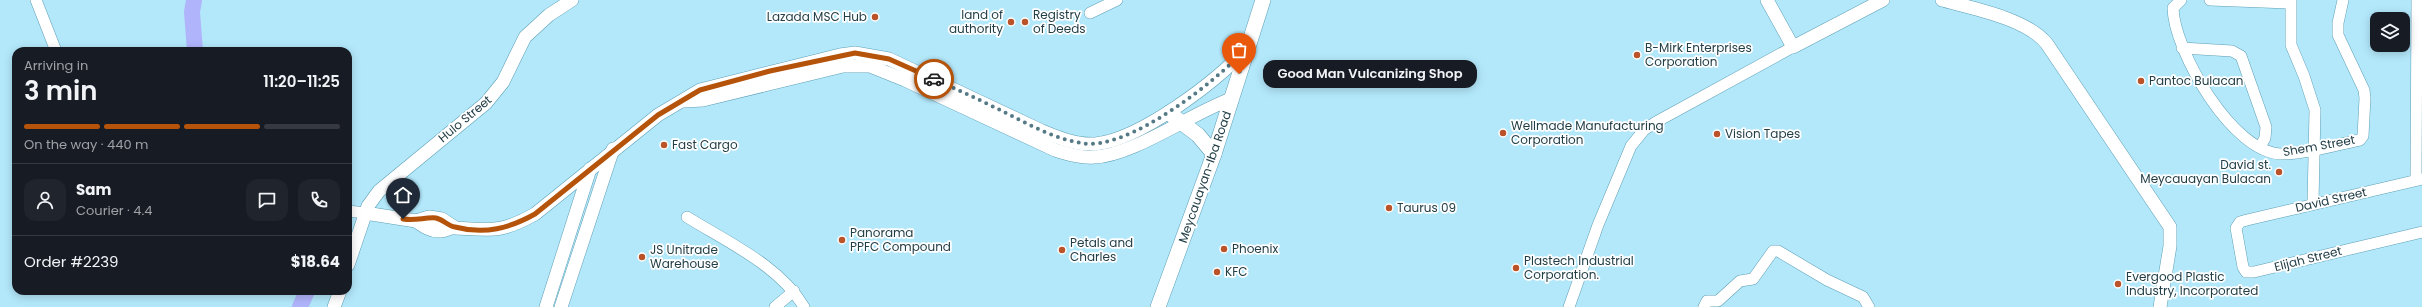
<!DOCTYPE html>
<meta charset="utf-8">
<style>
:root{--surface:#171b24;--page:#20242c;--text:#f1f3f6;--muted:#9ea1a6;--line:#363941;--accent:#b45309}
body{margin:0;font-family:Poppins,sans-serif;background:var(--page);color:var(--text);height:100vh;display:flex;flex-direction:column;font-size:15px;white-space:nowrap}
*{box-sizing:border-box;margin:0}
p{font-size:13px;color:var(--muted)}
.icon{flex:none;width:22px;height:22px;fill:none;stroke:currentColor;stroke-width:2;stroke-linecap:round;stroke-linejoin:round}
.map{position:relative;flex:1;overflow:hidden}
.side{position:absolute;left:12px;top:47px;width:340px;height:248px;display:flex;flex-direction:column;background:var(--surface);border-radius:12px;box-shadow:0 2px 10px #0003}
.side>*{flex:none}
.controls{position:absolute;left:2370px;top:12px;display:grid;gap:8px}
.controls a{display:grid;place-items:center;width:40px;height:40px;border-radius:8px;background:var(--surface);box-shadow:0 2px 10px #0003;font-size:20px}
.pin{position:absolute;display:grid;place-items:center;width:34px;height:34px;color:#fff;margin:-41px -17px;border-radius:50% 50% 50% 0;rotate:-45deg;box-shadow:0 0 4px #0007}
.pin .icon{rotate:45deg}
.courier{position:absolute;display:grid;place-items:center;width:40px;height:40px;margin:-20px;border:3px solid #b45309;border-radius:50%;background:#fff;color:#222;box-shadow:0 1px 5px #0007}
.bubble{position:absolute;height:28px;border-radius:12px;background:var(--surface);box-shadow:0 2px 10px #0003;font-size:13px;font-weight:600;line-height:28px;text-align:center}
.head em{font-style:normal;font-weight:600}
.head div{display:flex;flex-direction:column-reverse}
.head{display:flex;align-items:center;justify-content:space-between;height:68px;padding:0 12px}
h1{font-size:26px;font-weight:600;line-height:30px}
.bar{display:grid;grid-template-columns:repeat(4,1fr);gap:6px 4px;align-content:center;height:48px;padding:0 12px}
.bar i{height:5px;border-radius:3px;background:var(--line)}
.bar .on{background:var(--accent)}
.bar p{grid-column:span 4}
.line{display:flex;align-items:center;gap:10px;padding:0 12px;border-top:1px solid var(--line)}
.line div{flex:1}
.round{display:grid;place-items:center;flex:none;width:42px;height:42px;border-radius:12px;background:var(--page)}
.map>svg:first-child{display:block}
</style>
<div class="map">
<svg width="2422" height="307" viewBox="0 0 2422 307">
<rect width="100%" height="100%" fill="#b3e8fb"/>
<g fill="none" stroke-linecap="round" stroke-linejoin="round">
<g stroke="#b0b4fb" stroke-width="16">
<path d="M 194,0 L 192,12 L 195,51"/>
<path d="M 300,307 L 307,291"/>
</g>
<defs>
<g id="minor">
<path d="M 36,0 L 56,51"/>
<path d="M 2181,0 L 2173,8 C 2174,51 2233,154 2282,154 C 2307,154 2335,145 2360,140 L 2363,136 L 2365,98 L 2364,90 L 2338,35 L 2338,23 L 2343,0"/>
<path d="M 2210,0 L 2290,3"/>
<path d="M 2291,0 L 2291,45 L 2304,76 L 2315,110 L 2313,203"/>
<path d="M 1090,13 L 1117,0"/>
<path d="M 2182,48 L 2232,51 L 2241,56 L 2266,127 L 2265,138 L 2260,147"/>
<path d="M 2422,179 L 2247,220 L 2240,222 L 2236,228 L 2243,267 L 2246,272 L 2254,272 L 2422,232"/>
<path d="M 2416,180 L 2417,0"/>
<path d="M 348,211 L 365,213"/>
<path d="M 687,217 C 727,242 779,265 804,307"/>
<path d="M 775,307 L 794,291"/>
<path d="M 1569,307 L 1598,225 L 1631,146 L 1644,130 L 1656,122 L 1793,47"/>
<path d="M 1704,307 L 1707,301 L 1718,301 L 1740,281 L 1753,279 L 1773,251 L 1778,251 L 1827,280 L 1863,297 L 1869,307"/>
</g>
<g id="tertiary">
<path d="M 1767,0 L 1793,47 L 1883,0"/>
<path d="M 1942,0 C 1972,8 2028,19 2047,44 L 2170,227 L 2170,246 L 2160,307"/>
<path d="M 684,101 L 703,100 L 843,66 L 870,66 L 905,80 L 1055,150 C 1068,154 1081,158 1094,157 C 1132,156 1192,113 1231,99"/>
<path d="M 365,213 L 416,221 L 429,217 L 436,218 L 442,219 L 454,227"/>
<path d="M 416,221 C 423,226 431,232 441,231 C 446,231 450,227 456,228 C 492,230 501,233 535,214 L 658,115 L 700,90 L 840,55 L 855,53 L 889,59 L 1042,131 C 1059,138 1076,145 1095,144 C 1140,140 1217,81 1247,48"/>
<path d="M 348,265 L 368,206 L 379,191 L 486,103 L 503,82 L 525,37 L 549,15 L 572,0"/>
<path d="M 334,307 L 340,291"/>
<path d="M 546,307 L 590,169"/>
<path d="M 561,307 L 613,149"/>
</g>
<g id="secondary">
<path d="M 1169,113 L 1198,135 L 1214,154"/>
<path d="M 1158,307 L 1214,154 L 1263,0"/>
</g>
</defs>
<use href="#minor" stroke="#5d9fb5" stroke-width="12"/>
<use href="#tertiary" stroke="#5d9fb5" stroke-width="14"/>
<use href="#secondary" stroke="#5d9fb5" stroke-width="16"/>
<use href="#minor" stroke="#fff" stroke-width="11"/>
<use href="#tertiary" stroke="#fff" stroke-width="13"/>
<use href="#secondary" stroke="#fff" stroke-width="15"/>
</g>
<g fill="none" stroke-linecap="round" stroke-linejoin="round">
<path stroke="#557a86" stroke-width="4" stroke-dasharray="0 7.2" d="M 934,79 C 956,89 978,99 1000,110 C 1026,123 1052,138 1081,143 C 1128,152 1216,81 1247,48 L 1239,74"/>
<path stroke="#b45309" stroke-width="5" d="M 403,219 C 416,221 425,217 436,218 C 444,220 448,226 455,227 C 485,235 510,228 535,214 L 658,115 L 700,90 L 770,71 L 855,53 L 889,59 L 934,79"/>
</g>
<g fill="#ba5329" stroke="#fff" stroke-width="1.5">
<circle cx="875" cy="17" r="4"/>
<circle cx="1011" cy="22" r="4"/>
<circle cx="1025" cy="22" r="4"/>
<circle cx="1637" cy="55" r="4"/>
<circle cx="2141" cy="81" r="4"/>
<circle cx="1503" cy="133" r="4"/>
<circle cx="1717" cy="134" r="4"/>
<circle cx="664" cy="145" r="4"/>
<circle cx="2279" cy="172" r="4"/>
<circle cx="1389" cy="208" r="4"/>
<circle cx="842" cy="240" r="4"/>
<circle cx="1224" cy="249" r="4"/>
<circle cx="1062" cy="250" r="4"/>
<circle cx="642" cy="257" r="4"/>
<circle cx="1516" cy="268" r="4"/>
<circle cx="1217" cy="272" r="4"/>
<circle cx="2118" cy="284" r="4"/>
</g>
<g text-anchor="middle" stroke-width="3.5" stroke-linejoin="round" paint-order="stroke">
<g font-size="12" fill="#223e47" stroke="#fff" text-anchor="start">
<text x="1003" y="19" text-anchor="end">land of<tspan x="1003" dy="14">authority</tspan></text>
<text x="1033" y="19">Registry<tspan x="1033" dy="14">of Deeds</tspan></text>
<text x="867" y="21" text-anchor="end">Lazada MSC Hub</text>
<text x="1645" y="52">B-Mirk Enterprises<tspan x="1645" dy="14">Corporation</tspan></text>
<text x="2149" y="85">Pantoc Bulacan</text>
<text x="1511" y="130">Wellmade Manufacturing<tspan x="1511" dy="14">Corporation</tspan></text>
<text x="1725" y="138">Vision Tapes</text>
<text x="672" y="149">Fast Cargo</text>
<text x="2271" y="169" text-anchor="end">David st.<tspan x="2271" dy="14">Meycauayan Bulacan</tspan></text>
<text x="1397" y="212">Taurus 09</text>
<text x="850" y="237">Panorama<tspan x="850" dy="14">PPFC Compound</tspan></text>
<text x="1070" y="247">Petals and<tspan x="1070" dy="14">Charles</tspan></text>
<text x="1232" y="253">Phoenix</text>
<text x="650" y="254">JS Unitrade<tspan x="650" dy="14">Warehouse</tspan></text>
<text x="1524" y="265">Plastech Industrial<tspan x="1524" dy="14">Corporation.</tspan></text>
<text x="1225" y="276">KFC</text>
<text x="2126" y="281">Evergood Plastic<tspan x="2126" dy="14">Industry, Incorporated</tspan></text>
</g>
<g font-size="12" fill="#223e47" stroke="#fff">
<text transform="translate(465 119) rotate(-40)" y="4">Hulo Street</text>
<text transform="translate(2319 146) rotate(-10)" y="4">Shem Street</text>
<text transform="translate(1205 177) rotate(-71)" y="4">Meycauayan-Iba Road</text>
<text transform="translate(2331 200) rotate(-13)" y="4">David Street</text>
<text transform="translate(2308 259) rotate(-14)" y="4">Elijah Street</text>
</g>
</g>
</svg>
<div class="controls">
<a><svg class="icon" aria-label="layers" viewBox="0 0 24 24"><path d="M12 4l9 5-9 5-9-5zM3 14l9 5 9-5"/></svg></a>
</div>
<div class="pin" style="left:1239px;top:74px;background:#ea580c"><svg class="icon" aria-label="bag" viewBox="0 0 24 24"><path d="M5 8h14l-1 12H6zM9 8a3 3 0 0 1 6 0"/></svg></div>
<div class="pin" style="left:403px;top:219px;background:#1f2937"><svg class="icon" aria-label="home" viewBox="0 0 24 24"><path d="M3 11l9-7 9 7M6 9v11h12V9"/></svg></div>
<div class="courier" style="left:934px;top:79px"><svg class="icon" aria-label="car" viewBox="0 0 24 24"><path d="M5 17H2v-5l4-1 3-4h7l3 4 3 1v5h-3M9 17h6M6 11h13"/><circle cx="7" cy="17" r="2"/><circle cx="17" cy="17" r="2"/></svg></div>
<div class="bubble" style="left:1263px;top:60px;width:214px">Good Man Vulcanizing Shop</div>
<section class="side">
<div class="head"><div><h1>3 min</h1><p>Arriving in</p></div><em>11:20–11:25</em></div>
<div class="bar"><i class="on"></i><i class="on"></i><i class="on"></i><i></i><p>On the way · 440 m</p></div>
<div class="line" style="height:72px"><a class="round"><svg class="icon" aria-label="person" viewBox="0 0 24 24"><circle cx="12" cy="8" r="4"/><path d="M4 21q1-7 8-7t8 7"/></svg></a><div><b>Sam</b><p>Courier · 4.4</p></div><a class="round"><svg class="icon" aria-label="chat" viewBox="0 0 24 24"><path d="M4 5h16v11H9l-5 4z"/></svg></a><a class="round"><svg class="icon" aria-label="phone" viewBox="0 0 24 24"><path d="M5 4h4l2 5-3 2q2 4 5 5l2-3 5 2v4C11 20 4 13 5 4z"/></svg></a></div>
<div class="line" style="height:52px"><div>Order #2239</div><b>$18.64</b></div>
</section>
</div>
